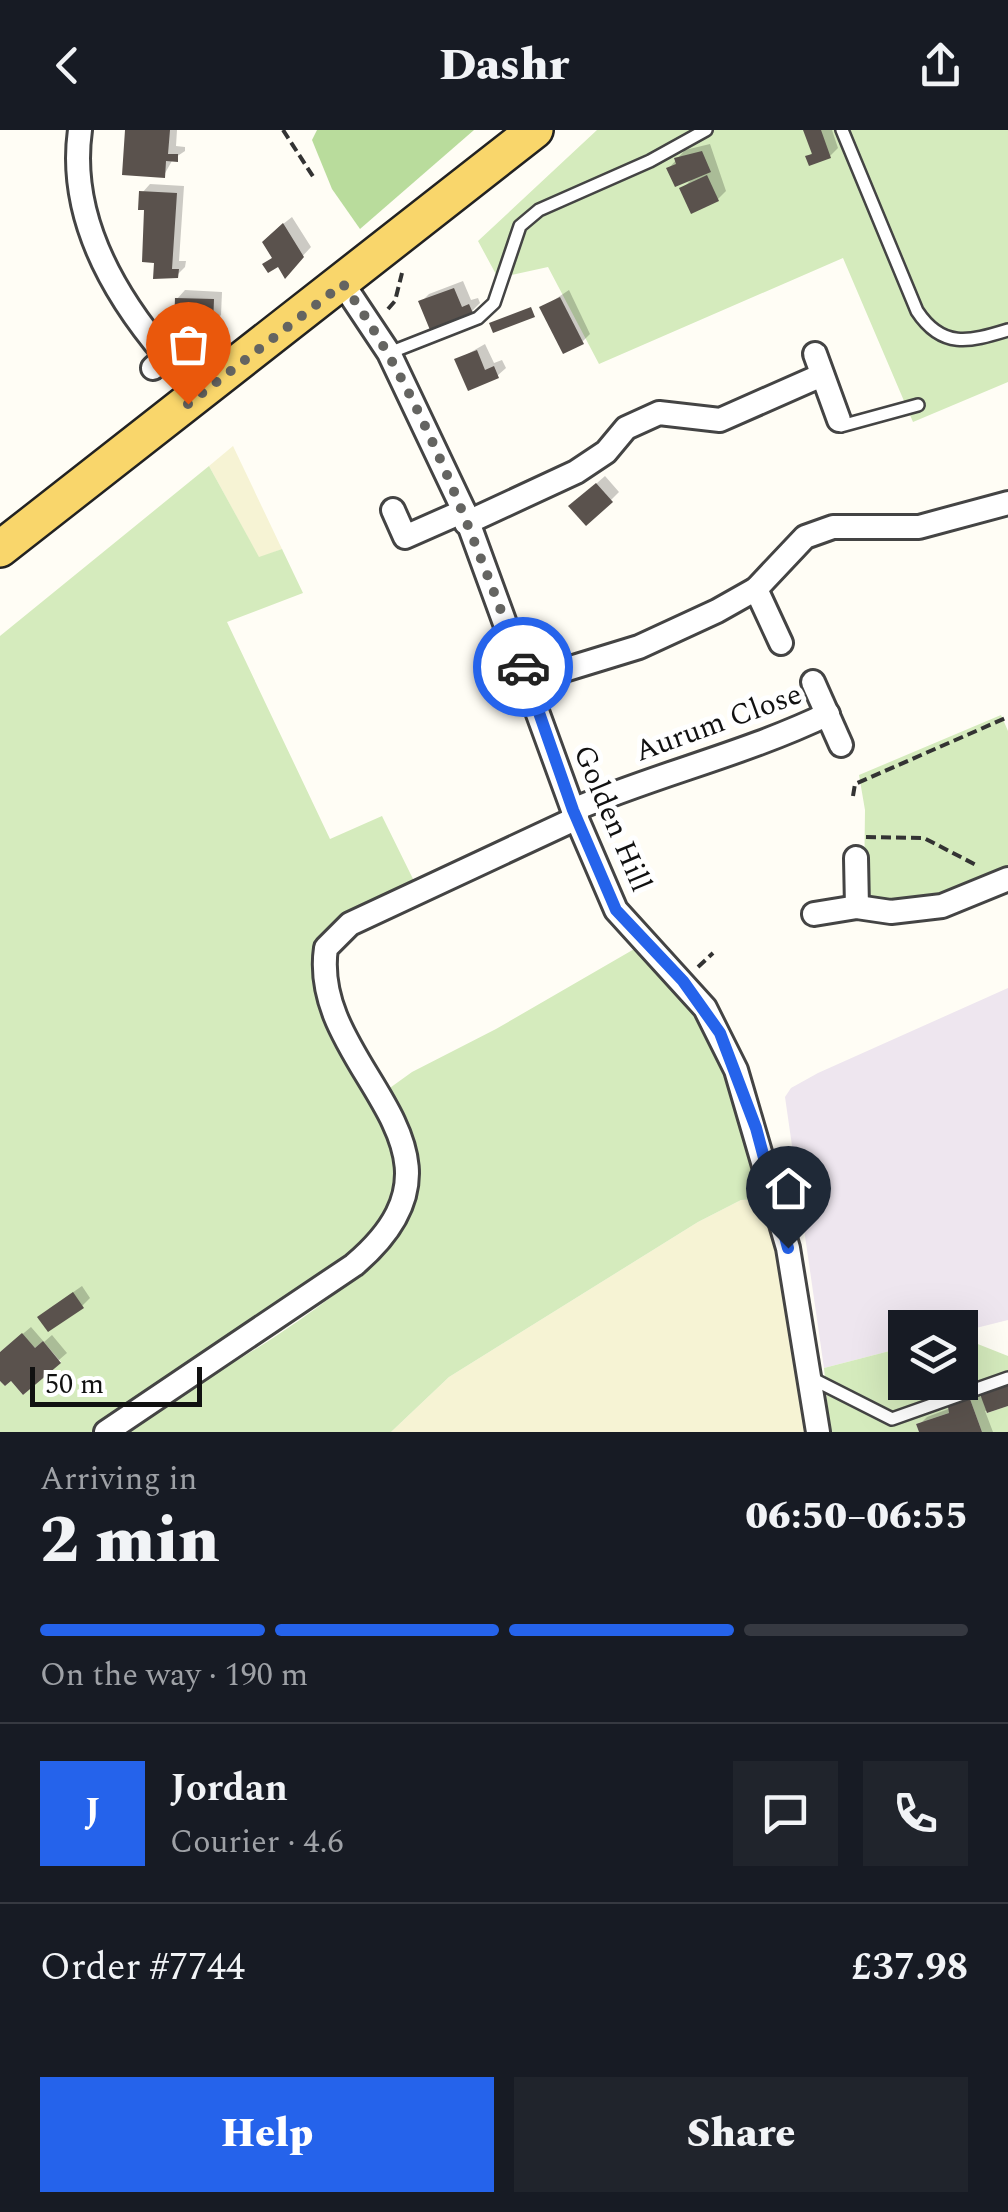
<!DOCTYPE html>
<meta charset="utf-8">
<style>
:root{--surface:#171b24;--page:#20242c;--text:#f1f3f6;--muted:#9ea1a6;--line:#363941;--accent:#2563eb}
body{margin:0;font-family:Spectral,serif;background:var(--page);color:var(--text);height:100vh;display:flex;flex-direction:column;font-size:38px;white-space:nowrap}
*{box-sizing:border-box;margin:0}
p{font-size:32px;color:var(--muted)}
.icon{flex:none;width:55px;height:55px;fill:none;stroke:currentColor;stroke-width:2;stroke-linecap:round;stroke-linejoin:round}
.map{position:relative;height:1302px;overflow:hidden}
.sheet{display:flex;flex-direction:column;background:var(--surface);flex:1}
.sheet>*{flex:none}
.controls{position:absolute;left:888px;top:1180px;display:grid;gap:20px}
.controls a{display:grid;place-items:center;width:90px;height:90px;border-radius:0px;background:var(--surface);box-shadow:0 10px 40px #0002;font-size:50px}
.scale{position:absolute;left:30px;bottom:25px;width:172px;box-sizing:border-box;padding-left:10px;border:5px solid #111;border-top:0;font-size:28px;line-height:35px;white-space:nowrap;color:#111;-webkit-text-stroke:8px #fff;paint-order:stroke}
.pin{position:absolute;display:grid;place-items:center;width:85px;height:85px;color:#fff;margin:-102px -42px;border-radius:50% 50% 50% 0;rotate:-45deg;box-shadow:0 0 10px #0007}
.pin .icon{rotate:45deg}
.courier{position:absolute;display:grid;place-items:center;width:100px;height:100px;margin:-50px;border:8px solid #2563eb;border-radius:50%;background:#fff;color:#222;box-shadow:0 2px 12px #0007}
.summary em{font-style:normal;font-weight:800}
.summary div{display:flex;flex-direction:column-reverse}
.summary{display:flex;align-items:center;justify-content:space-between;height:170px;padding:0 40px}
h1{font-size:65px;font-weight:800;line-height:75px}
.bar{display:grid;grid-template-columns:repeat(4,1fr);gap:15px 10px;align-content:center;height:120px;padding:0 40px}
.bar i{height:12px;border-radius:8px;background:var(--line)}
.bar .on{background:var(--accent)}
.bar p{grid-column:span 4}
.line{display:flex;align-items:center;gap:25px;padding:0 40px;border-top:2px solid var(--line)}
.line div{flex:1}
.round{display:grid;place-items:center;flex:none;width:105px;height:105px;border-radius:0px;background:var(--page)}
.action{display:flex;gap:20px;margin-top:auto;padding:20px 40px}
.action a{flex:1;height:115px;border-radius:0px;background:var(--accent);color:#fff;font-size:40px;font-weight:800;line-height:115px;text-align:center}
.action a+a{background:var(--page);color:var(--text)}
header{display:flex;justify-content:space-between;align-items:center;height:130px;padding:0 40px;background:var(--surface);font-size:45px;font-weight:800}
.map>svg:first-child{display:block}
</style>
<header><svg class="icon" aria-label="back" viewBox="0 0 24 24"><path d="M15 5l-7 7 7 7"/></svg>Dashr<svg class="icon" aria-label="share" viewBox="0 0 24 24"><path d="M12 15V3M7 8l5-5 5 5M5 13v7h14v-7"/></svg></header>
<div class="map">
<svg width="1008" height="1302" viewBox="0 0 1008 1302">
<rect width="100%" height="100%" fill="#fffdf5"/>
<path fill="#eee6ef" d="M 1008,858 L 1008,1190 L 960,1202 L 960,1198 L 905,1198 L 905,1217 L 824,1238 L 785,967 L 791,958 L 818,943 Z"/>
<g fill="#f6f3d4">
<path d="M 233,316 L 282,419 L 259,428 L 209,336 Z"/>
<path d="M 762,1069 L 772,1086 L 796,1202 L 806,1302 L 391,1302 L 449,1247 L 698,1092 L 741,1070 Z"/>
</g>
<g fill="#d5ebbd">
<path d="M 597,0 L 1008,0 L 1008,252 L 913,292 L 843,128 L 599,234 L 548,137 L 498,148 L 478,111 Z"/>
<path d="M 209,336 L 259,427 L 282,419 L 303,463 L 227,492 L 330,709 L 382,686 L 415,753 L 317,819 L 313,841 L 325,875 L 393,1015 L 397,1065 L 381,1096 L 346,1125 L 213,1215 L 227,1236 C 275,1209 413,1121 416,1064 C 417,1026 401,995 387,960 L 412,942 L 496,899 L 636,818 L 700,879 L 723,927 L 762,1069 L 741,1070 L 698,1092 L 449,1247 L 391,1302 L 0,1302 L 0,1251 L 5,1256 L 11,1251 L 23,1265 L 61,1232 L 43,1211 L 35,1218 L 22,1204 L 0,1222 L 0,506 Z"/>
<path d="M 1001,585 L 1008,601 L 1008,740 C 978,753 888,790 864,760 L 865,680 L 859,645 Z"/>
<path d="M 960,1207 L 1008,1226 L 1008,1255 L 981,1264 L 987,1283 L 1008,1276 L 1008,1302 L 982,1302 L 970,1269 L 948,1276 L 949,1283 L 916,1294 L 919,1302 L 830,1302 L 824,1238 L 905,1217 L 905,1252 L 960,1252 Z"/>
</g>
<path fill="#b9dc9c" d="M 317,0 L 474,0 L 360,99 L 332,59 L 312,10 Z"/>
<g fill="#0003">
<path d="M 127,0 L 177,0 L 176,16 L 185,17 L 185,21 L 173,29 L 164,45 Z"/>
<path d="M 806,0 L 832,0 L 838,18 L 830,26 L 808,27 L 814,21 Z"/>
<path d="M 710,14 L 726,61 L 718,69 L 682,59 L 694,47 L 669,38 L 685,20 Z"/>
<path d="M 150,54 L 184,56 L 179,131 L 186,131 L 185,137 L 177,145 L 156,130 L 142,63 Z"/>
<path d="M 292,87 L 311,117 L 285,145 L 278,134 L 265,135 L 274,126 L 278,98 Z"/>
<path d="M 463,151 L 471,170 L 478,168 L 480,173 L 472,181 L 421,172 L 429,164 Z"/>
<path d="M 185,160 L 222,162 L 221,185 L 212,194 L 177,169 Z"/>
<path d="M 569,160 L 590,204 L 582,212 L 542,178 Z"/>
<path d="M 485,214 L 494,233 L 502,230 L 506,238 L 497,246 L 457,230 Z"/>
<path d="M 605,346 L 619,362 L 611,370 L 580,368 Z"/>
<path d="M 82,1156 L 90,1168 L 82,1176 L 49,1179 Z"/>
<path d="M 31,1197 L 44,1212 L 52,1205 L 67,1223 L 23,1261 L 11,1248 L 0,1247 L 0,1223 Z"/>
<path d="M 961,1221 L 965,1239 L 960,1243 L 960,1222 Z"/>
<path d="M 1008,1251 L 1008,1273 L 985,1281 L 993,1302 L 921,1302 L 919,1295 L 927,1287 L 951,1278 L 959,1269 L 979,1262 L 980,1267 L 992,1256 Z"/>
</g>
<g fill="#5a524d">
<path d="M 125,0 L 170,0 L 168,24 L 178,24 L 178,32 L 166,31 L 165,48 L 122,45 Z"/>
<path d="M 803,0 L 821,0 L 831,28 L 809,36 L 805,26 L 812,24 Z"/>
<path d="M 702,21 L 711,42 L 675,57 L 666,38 L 676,34 L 674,28 Z"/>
<path d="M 707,45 L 719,71 L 691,84 L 679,58 Z"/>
<path d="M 139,61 L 177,63 L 172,139 L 179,139 L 178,148 L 153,149 L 154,133 L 142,132 L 144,80 L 138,80 Z"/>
<path d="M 283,93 L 304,127 L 285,149 L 278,137 L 268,143 L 262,134 L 272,128 L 262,112 Z"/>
<path d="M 454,158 L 462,177 L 469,174 L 473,183 L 430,200 L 418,171 Z"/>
<path d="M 560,167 L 584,214 L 563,224 L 539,177 Z"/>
<path d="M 175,168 L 214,169 L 213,196 L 174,195 Z"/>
<path d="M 531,177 L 535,187 L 493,203 L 489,193 Z"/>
<path d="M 477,220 L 485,240 L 494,236 L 499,248 L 468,261 L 454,229 Z"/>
<path d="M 596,353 L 613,372 L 586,396 L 568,376 Z"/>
<path d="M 73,1162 L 84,1178 L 48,1202 L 37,1187 Z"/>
<path d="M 22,1203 L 35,1218 L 43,1211 L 61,1233 L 23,1265 L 11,1251 L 5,1256 L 0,1251 L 0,1222 Z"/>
<path d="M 1008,1255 L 1008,1276 L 987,1283 L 980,1264 Z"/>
<path d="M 970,1269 L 982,1302 L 919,1302 L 916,1294 L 949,1283 L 948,1277 Z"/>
</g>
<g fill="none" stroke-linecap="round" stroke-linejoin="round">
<defs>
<g id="service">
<path d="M 842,0 L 917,181 C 942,219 969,212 1008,200"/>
<path d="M 389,223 L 478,188 L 494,173 L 520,96 L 539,80 L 650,31 L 706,0"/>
<path d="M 839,290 L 841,296 L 918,275"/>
<path d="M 809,1247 L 892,1289 L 1008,1248"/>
</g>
<g id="minor">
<path d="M 80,0 C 68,85 113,164 166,226"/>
<path d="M 343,154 L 389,223 L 464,381 L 573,680 L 616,780 L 705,878 L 736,940 L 788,1118 L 818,1302"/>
<path d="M 815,224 L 839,290"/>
<path d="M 153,238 L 181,212"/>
<path d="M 393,380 L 405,407 L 464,381"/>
<path d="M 466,393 L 576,342 L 606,322 L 626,298 L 659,283 L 720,290 L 822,245"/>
<path d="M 756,459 L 781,513"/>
<path d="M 528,551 L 639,517 L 717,481 L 756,459 L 805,407 L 833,397 L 919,397 L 1008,373"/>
<path d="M 813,552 L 841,615"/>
<path d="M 573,680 C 657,644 745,624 828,584"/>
<path d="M 856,728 L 857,777"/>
<path d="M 814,784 L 857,777 L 891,782 L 942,776 L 1008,749"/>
<path d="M 106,1302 L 354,1135 C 495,1016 308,940 326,818 L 350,794 L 577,688"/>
</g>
<path id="primary" d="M 0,419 L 535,0"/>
</defs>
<use href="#service" stroke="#444" stroke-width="16"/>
<use href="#minor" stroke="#444" stroke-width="28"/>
<use href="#primary" stroke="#222" stroke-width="40"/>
<g stroke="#333" stroke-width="4" stroke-dasharray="10 5" stroke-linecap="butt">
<path d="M 283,0 L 314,48"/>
<path d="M 388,179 L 395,171 L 402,143"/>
<path d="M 853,666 L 855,654 L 1008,587"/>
<path d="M 866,707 L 924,708 L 978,736"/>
<path d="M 698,837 L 713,823"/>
</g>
<use href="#service" stroke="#fff" stroke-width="11"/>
<use href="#minor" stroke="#fff" stroke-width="22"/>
<use href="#primary" stroke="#f9d66b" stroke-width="35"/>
</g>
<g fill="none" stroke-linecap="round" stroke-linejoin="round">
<path stroke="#646461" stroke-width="10" stroke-dasharray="0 18" d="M 188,274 L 343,154 C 426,269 471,406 523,537"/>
<path stroke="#2563eb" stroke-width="12" d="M 523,537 L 573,680 L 616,780 L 683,851 L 720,903 L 756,998 L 788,1118"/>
</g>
<g text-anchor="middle" stroke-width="10" stroke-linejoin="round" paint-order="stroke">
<g font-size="30" fill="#111" stroke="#fff">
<text transform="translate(718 592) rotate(-20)" y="10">Aurum Close</text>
<text transform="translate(613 688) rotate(67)" y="10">Golden Hill</text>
</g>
</g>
</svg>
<div class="controls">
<a><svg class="icon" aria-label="layers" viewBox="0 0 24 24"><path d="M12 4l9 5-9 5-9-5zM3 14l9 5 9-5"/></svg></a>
</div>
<div class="scale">50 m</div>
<div class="pin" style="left:188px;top:274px;background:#ea580c"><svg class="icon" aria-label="bag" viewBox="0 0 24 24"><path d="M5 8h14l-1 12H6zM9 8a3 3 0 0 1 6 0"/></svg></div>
<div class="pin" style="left:788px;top:1118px;background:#1f2937"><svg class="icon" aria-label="home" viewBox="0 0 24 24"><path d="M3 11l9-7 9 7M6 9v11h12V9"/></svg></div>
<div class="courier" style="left:523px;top:537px"><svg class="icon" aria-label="car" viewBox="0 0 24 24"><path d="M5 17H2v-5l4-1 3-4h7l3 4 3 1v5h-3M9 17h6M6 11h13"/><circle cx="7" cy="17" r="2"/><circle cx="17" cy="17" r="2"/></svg></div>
</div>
<section class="sheet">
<div class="summary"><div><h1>2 min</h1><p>Arriving in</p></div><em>06:50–06:55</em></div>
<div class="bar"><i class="on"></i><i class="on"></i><i class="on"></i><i></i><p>On the way · 190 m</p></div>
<div class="line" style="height:180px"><b class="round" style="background:var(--accent);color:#fff">J</b><div><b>Jordan</b><p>Courier · 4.6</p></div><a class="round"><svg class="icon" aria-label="chat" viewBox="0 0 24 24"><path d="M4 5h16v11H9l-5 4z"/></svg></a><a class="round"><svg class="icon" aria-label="phone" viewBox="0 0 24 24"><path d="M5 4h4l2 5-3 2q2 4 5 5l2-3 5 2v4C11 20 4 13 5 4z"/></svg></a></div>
<div class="line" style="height:130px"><div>Order #7744</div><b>£37.98</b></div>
<div class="action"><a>Help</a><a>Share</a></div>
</section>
